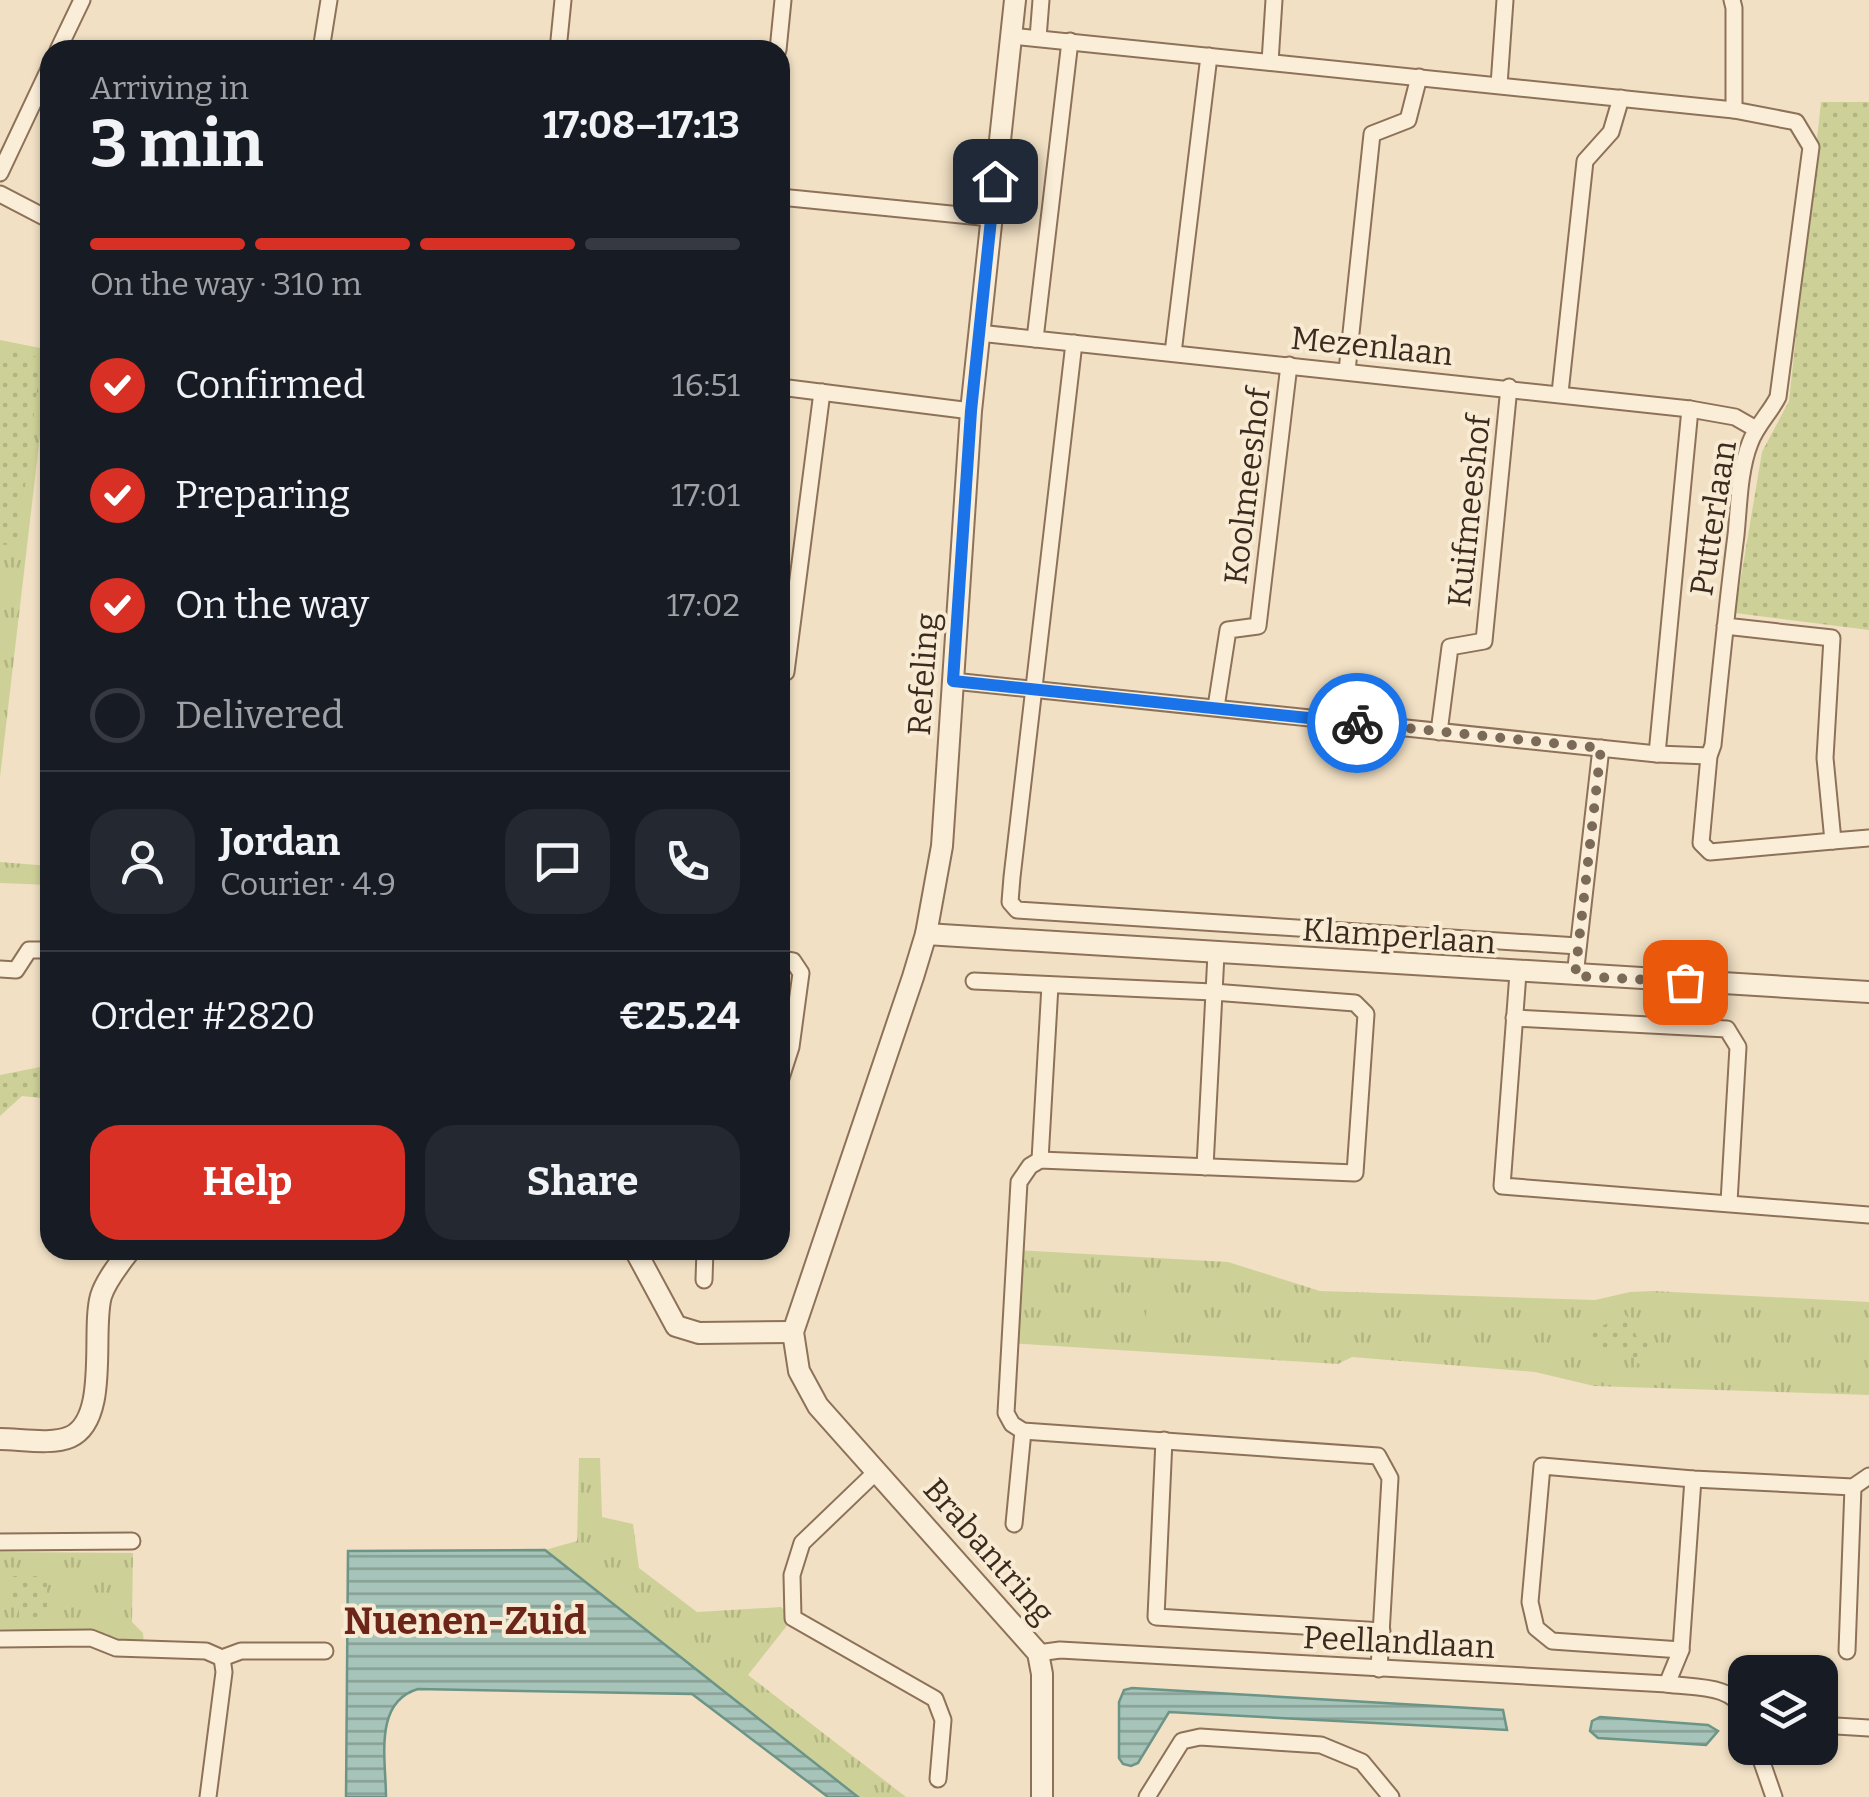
<!DOCTYPE html>
<meta charset="utf-8">
<style>
:root{--surface:#171b24;--page:#242831;--text:#f1f3f6;--muted:#9ea1a6;--line:#363941;--accent:#d93025}
body{margin:0;font-family:Bitter,serif;background:var(--page);color:var(--text);height:100vh;display:flex;flex-direction:column;font-size:38px;white-space:nowrap}
*{box-sizing:border-box;margin:0}
p{font-size:32px;color:var(--muted)}
.icon{flex:none;width:55px;height:55px;fill:none;stroke:currentColor;stroke-width:2;stroke-linecap:round;stroke-linejoin:round}
.map{position:relative;flex:1;overflow:hidden}
.side{position:absolute;left:40px;top:40px;width:750px;height:1220px;display:flex;flex-direction:column;background:var(--surface);border-radius:30px;box-shadow:0 2px 8px #0004}
.side>*{flex:none}
.tools{position:absolute;left:1728px;top:1655px;display:grid;gap:20px}
.tools a{display:grid;place-items:center;width:110px;height:110px;border-radius:20px;background:var(--surface);box-shadow:0 2px 8px #0004;font-size:50px}
.pin{position:absolute;display:grid;place-items:center;width:85px;height:85px;color:#fff;margin:-42px;border-radius:20px;box-shadow:0 5px 15px #0006}
.courier{position:absolute;display:grid;place-items:center;width:100px;height:100px;margin:-50px;border:8px solid #1a73e8;border-radius:50%;background:#fff;color:#222;box-shadow:0 2px 12px #0007}
.summary em{font-style:normal;font-weight:700}
.summary div{display:flex;flex-direction:column-reverse}
.summary{display:flex;align-items:center;justify-content:space-between;height:170px;padding:0 50px}
h1{font-size:65px;font-weight:700;line-height:75px}
.bar{display:grid;grid-template-columns:repeat(4,1fr);gap:15px 10px;align-content:center;height:120px;padding:0 50px}
.bar i{height:12px;border-radius:8px;background:var(--line)}
.bar .selected{background:var(--accent)}
.bar p{grid-column:span 4}
.line{display:flex;align-items:center;gap:25px;padding:0 50px;border-top:2px solid var(--line)}
.line div{flex:1}
.round{display:grid;place-items:center;flex:none;width:105px;height:105px;border-radius:30px;background:var(--page)}
ol{padding:0 50px;list-style:none}
li{display:flex;align-items:center;gap:30px;height:110px}
li p{margin-inline-start:auto}
li .icon{padding:10px;border-radius:50%;background:var(--accent);color:#fff;stroke-width:4}
li:last-child{color:var(--muted)}
li i{width:55px;height:55px;border:5px solid var(--line);border-radius:50%}
.primary-button{display:flex;gap:20px;margin-top:auto;padding:20px 50px}
.primary-button a{flex:1;height:115px;border-radius:30px;background:var(--accent);color:#fff;font-size:40px;font-weight:700;line-height:115px;text-align:center}
.primary-button a+a{background:var(--page);color:var(--text)}
.map>svg:first-child{display:block}
</style>
<div class="map">
<svg width="1869" height="1797" viewBox="0 0 1869 1797">
<defs>
<pattern id="grass-tufts" width="24" height="20" patternUnits="userSpaceOnUse" patternTransform="scale(2.5)"><rect width="24" height="20" fill="#ced197"/><path d="M3 7l-1-3M5 7V3M7 7l1-3M15 17l-1-3M17 17v-4M19 17l1-3" fill="none" stroke="#b2b482"/></pattern>
<pattern id="park-dots" width="8" height="8" patternUnits="userSpaceOnUse" patternTransform="scale(2.5)"><rect width="8" height="8" fill="#ced197"/><path d="M2 2h.1M6 6h.1" fill="none" stroke="#b2b482" stroke-width="1.8" stroke-linecap="round"/></pattern>
<pattern id="water-rules" width="6" height="5" patternUnits="userSpaceOnUse" patternTransform="scale(2.5)"><rect width="6" height="5" fill="#a6c4b9"/><path d="M0 2.5h6" fill="none" stroke="#889f96"/></pattern>
</defs>
<rect width="100%" height="100%" fill="#f1e0c4"/>
<g fill="url(#grass-tufts)">
<path d="M 0,340 L 50,350 L 0,777 Z"/>
<path d="M 0,862 L 50,866 L 50,885 L 0,883 Z"/>
<path d="M 1015,1250 L 1228,1262 L 1320,1291 L 1595,1300 L 1630,1292 L 1653,1291 L 1869,1302 L 1869,1395 L 1594,1386 L 1535,1372 L 1352,1357 L 1338,1364 L 1010,1343 Z"/>
<path d="M 579,1458 L 600,1458 L 602,1517 L 633,1524 L 639,1568 L 697,1612 L 781,1607 L 793,1618 L 748,1675 L 906,1797 L 858,1797 L 545,1550 L 577,1541 Z"/>
<path d="M 0,1552 L 133,1553 L 132,1622 L 143,1633 L 144,1643 L 115,1643 L 97,1632 L 0,1629 Z"/>
</g>
<g fill="url(#park-dots)">
<path d="M 1821,102 L 1869,102 L 1869,630 L 1735,613 L 1762,452 L 1789,401 Z"/>
<path d="M 0,348 L 41,358 L 18,544 L 0,545 Z"/>
<path d="M 50,1065 L 50,1099 L 22,1096 L 0,1116 L 0,1075 Z"/>
<path d="M 1626,1315 L 1637,1337 L 1657,1349 L 1641,1366 L 1622,1345 L 1598,1355 L 1586,1333 Z"/>
<path d="M 11,1576 L 47,1576 L 47,1617 L 19,1617 L 19,1601 L 11,1600 Z"/>
</g>
<path fill="#ced197" d="M 1147,1295 L 1195,1297 L 1193,1322 L 1146,1320 Z"/>
<g fill="url(#water-rules)" stroke="#6c9487" stroke-width="2.5">
<path d="M 545,1550 L 858,1797 L 828,1797 L 692,1694 L 418,1689 C 373,1702 386,1760 386,1797 L 346,1797 L 348,1551 Z"/>
<path d="M 1132,1688 L 1503,1710 L 1507,1730 L 1169,1712 L 1138,1763 L 1131,1766 L 1123,1764 L 1119,1758 L 1119,1702 L 1124,1690 Z"/>
<path d="M 1600,1717 L 1708,1725 L 1718,1731 L 1706,1745 L 1598,1738 L 1590,1731 L 1592,1721 Z"/>
</g>
<g fill="none" stroke-linecap="round" stroke-linejoin="round">
<defs>
<g id="minor">
<path d="M 1732,0 L 1734,8 L 1734,110"/>
<path d="M 1011,36 L 1734,110 L 1796,122 L 1811,147 L 1778,397 C 1770,413 1756,426 1750,443 C 1739,471 1739,506 1736,535 C 1727,605 1720,675 1713,745 L 1709,756 L 1701,843 L 1710,852 L 1833,841 L 1825,758 L 1832,638 L 1725,626"/>
<path d="M 1038,38 L 1041,0"/>
<path d="M 58,50 L 82,0"/>
<path d="M 321,50 L 329,0"/>
<path d="M 558,50 L 563,0"/>
<path d="M 778,50 L 783,0"/>
<path d="M 1270,62 L 1274,0"/>
<path d="M 1499,85 L 1505,0"/>
<path d="M 0,173 L 50,67"/>
<path d="M 0,194 L 50,220"/>
<path d="M 780,197 L 991,218"/>
<path d="M 979,333 L 1690,409 L 1735,417 L 1756,429"/>
<path d="M 1035,339 L 1070,41"/>
<path d="M 1074,343 L 1012,877 L 1010,902 L 1017,910 L 1578,946"/>
<path d="M 1173,353 L 1209,56"/>
<path d="M 1347,371 L 1372,134 L 1408,120 L 1419,77"/>
<path d="M 780,387 L 971,411"/>
<path d="M 1560,393 L 1585,161 L 1611,132 L 1621,98"/>
<path d="M 780,672 L 786,672 L 822,392"/>
<path d="M 953,681 L 1657,754 L 1709,756"/>
<path d="M 1216,707 L 1228,630 L 1258,626 L 1289,365"/>
<path d="M 1439,732 L 1450,647 L 1484,641 L 1509,387"/>
<path d="M 1657,754 L 1690,409"/>
<path d="M 1833,841 L 1869,838"/>
<path d="M 780,959 L 793,961 L 801,973 L 791,1047 L 780,1081"/>
<path d="M 0,969 L 16,970 L 29,950 L 50,950"/>
<path d="M 1518,973 L 1502,1186 L 1869,1215"/>
<path d="M 1575,976 L 1601,748"/>
<path d="M 974,981 L 1213,992 L 1355,1003 L 1366,1014 L 1355,1173 L 1040,1160 L 1030,1166 L 1019,1182 L 1006,1413 L 1012,1424 L 1023,1431 L 1378,1456 L 1390,1478 L 1379,1669"/>
<path d="M 1514,1018 L 1727,1029 L 1738,1047 L 1729,1202"/>
<path d="M 1040,1160 L 1050,985"/>
<path d="M 1205,1167 L 1216,954"/>
<path d="M 704,1280 L 705,1250"/>
<path d="M 1164,1440 L 1156,1617 L 1382,1631"/>
<path d="M 878,1470 L 802,1543 L 792,1575 L 793,1618 L 935,1699 L 943,1720 L 938,1779"/>
<path d="M 1014,1524 L 1023,1431"/>
<path d="M 0,1542 L 132,1541"/>
<path d="M 0,1639 L 91,1638 L 116,1648 L 206,1651 L 222,1658 L 241,1651 L 325,1651"/>
<path d="M 1681,1650 L 1552,1641 L 1536,1628 L 1530,1602 L 1542,1466 L 1693,1479 L 1853,1487 L 1869,1476"/>
<path d="M 1847,1651 L 1853,1487"/>
<path d="M 1038,1653 L 1060,1650 L 1667,1684 C 1694,1688 1735,1684 1745,1714"/>
<path d="M 1667,1684 L 1681,1650 L 1693,1479"/>
<path d="M 1820,1725 L 1869,1728"/>
<path d="M 1757,1748 L 1774,1797"/>
<path d="M 208,1797 L 224,1672 L 222,1658"/>
<path d="M 1147,1797 L 1182,1741 L 1200,1737 L 1321,1745 L 1362,1762 L 1391,1797"/>
</g>
<g id="tertiary">
<path d="M 1015,0 L 971,411 L 942,846 L 926,934 L 913,977 L 793,1332 L 799,1371 L 818,1406 L 1038,1653 L 1042,1674 L 1042,1797"/>
<path d="M 926,934 L 1869,992"/>
<path d="M 635,1250 L 676,1326 L 699,1333 L 793,1332"/>
<path d="M 0,1439 C 20,1439 52,1445 70,1437 C 110,1419 91,1331 101,1296 C 106,1280 120,1263 130,1250"/>
</g>
</defs>
<use href="#minor" stroke="#8e7159" stroke-width="19"/>
<use href="#tertiary" stroke="#8e7159" stroke-width="24"/>
<use href="#minor" stroke="#fbeed8" stroke-width="15"/>
<use href="#tertiary" stroke="#fbeed8" stroke-width="20"/>
</g>
<g fill="none" stroke-linecap="round" stroke-linejoin="round">
<path stroke="#7c6a58" stroke-width="10" stroke-dasharray="0 18" d="M 1357,723 L 1601,748 L 1575,976 L 1685,982"/>
<path stroke="#1a73e8" stroke-width="12" d="M 995,181 L 971,411 L 953,681 L 1357,723"/>
</g>
<g text-anchor="middle" stroke-width="8" stroke-linejoin="round" paint-order="stroke">
<g font-size="32" fill="#3d2a1e" stroke="#f8ebd4">
<text transform="translate(1372 346) rotate(6)" y="11">Mezenlaan</text>
<text transform="translate(1247 486) rotate(-83)" y="11">Koolmeeshof</text>
<text transform="translate(1469 511) rotate(-84)" y="11">Kuifmeeshof</text>
<text transform="translate(1713 518) rotate(-81)" y="11">Putterlaan</text>
<text transform="translate(923 674) rotate(-86)" y="11">Refeling</text>
<text transform="translate(1399 936) rotate(4)" y="11">Klamperlaan</text>
<text transform="translate(989 1551) rotate(49)" y="11">Brabantring</text>
<text transform="translate(1399 1642) rotate(3)" y="11">Peellandlaan</text>
</g>
<g font-size="38" font-weight="bold" fill="#6d251a" stroke="#f8ebd4">
<text x="465" y="1634">Nuenen-Zuid</text>
</g>
</g>
</svg>
<div class="tools">
<a><svg class="icon" aria-label="layers" viewBox="0 0 24 24"><path d="M12 4l9 5-9 5-9-5zM3 14l9 5 9-5"/></svg></a>
</div>
<div class="pin" style="left:1685px;top:982px;background:#ea580c"><svg class="icon" aria-label="bag" viewBox="0 0 24 24"><path d="M5 8h14l-1 12H6zM9 8a3 3 0 0 1 6 0"/></svg></div>
<div class="pin" style="left:995px;top:181px;background:#1f2937"><svg class="icon" aria-label="home" viewBox="0 0 24 24"><path d="M3 11l9-7 9 7M6 9v11h12V9"/></svg></div>
<div class="courier" style="left:1357px;top:723px"><svg class="icon" aria-label="bike" viewBox="0 0 24 24"><circle cx="6" cy="16" r="4"/><circle cx="18" cy="16" r="4"/><path d="M6 16l4-8h5l3 8M10 8l3 8H6M13 5h3"/></svg></div>
<section class="side">
<div class="summary"><div><h1>3 min</h1><p>Arriving in</p></div><em>17:08–17:13</em></div>
<div class="bar"><i class="selected"></i><i class="selected"></i><i class="selected"></i><i></i><p>On the way · 310 m</p></div>
<ol>
<li><svg class="icon" aria-label="check" viewBox="0 0 24 24"><path d="M5 12l5 5 9-10"/></svg>Confirmed<p>16:51</p></li>
<li><svg class="icon" aria-label="check" viewBox="0 0 24 24"><path d="M5 12l5 5 9-10"/></svg>Preparing<p>17:01</p></li>
<li><svg class="icon" aria-label="check" viewBox="0 0 24 24"><path d="M5 12l5 5 9-10"/></svg>On the way<p>17:02</p></li>
<li><i></i>Delivered</li>
</ol>
<div class="line" style="height:180px"><a class="round"><svg class="icon" aria-label="person" viewBox="0 0 24 24"><circle cx="12" cy="8" r="4"/><path d="M4 21q1-7 8-7t8 7"/></svg></a><div><b>Jordan</b><p>Courier · 4.9</p></div><a class="round"><svg class="icon" aria-label="chat" viewBox="0 0 24 24"><path d="M4 5h16v11H9l-5 4z"/></svg></a><a class="round"><svg class="icon" aria-label="phone" viewBox="0 0 24 24"><path d="M5 4h4l2 5-3 2q2 4 5 5l2-3 5 2v4C11 20 4 13 5 4z"/></svg></a></div>
<div class="line" style="height:130px"><div>Order #2820</div><b>€25.24</b></div>
<div class="primary-button"><a>Help</a><a>Share</a></div>
</section>
</div>
